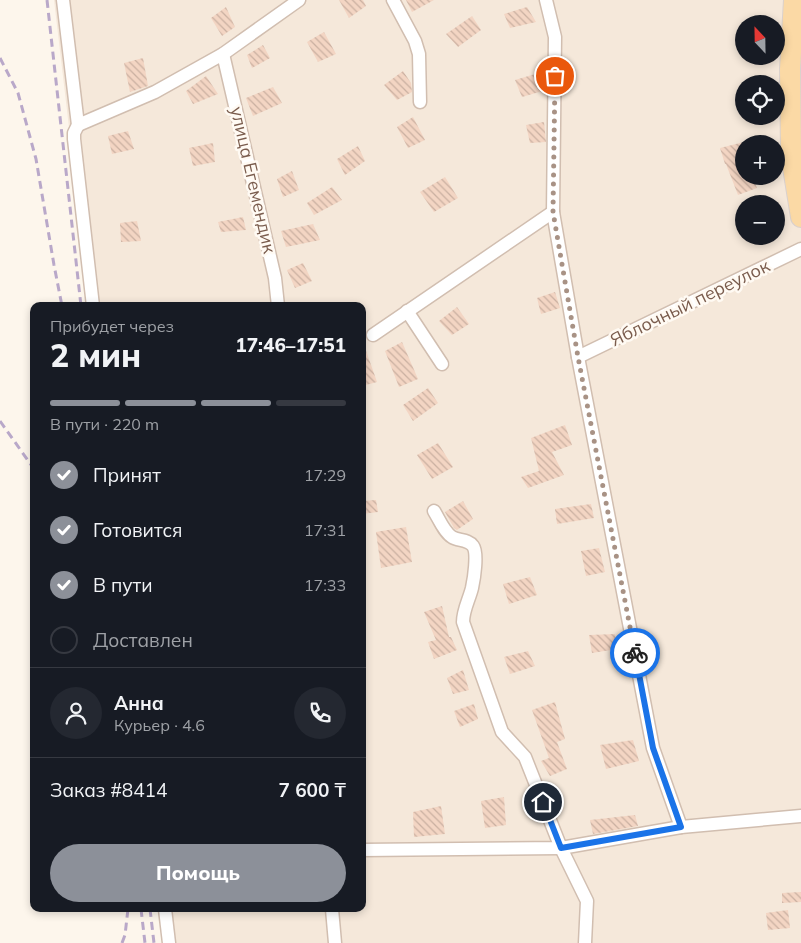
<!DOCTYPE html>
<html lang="ru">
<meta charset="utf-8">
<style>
:root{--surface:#171b24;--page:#242831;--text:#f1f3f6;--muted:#9ea1a6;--line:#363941;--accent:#8c9099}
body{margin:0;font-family:Mulish,sans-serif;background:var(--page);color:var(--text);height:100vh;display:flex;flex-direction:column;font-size:19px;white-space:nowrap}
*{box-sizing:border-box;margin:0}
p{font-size:16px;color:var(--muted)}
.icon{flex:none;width:28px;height:28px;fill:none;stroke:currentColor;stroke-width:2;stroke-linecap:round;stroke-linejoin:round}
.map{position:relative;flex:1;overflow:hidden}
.drawer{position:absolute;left:30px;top:302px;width:336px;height:610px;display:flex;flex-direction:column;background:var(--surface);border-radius:10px;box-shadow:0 2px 8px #0003}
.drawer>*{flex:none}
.needle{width:32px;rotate:338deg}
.buttons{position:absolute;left:735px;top:15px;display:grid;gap:10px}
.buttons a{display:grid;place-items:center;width:50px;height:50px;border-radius:50%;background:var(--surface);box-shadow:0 2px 8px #0003;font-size:25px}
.pin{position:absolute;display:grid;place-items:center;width:42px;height:42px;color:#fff;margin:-21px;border:2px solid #fff;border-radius:50%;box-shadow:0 1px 5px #0007}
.courier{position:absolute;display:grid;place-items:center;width:50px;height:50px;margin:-25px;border:4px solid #1a73e8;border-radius:50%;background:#fff;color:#222;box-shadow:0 1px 6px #0007}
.overview em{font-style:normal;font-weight:800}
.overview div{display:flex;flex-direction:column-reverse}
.overview{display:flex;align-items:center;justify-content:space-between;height:85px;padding:0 20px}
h1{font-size:32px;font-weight:800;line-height:38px}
.bar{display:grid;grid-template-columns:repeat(4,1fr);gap:8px 5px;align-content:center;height:60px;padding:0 20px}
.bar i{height:6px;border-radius:4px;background:var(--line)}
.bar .current{background:var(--accent)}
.bar p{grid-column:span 4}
.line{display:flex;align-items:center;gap:12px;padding:0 20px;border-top:1px solid var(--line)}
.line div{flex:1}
.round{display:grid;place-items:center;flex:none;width:52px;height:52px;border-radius:26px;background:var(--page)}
ol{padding:0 20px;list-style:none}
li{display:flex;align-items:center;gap:15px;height:55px}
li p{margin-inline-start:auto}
li .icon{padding:5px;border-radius:50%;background:var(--accent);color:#fff;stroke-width:4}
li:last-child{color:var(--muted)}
li i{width:28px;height:28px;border:2px solid var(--line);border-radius:50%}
.cta{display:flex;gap:10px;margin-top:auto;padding:10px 20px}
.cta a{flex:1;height:58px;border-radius:30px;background:var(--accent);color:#fff;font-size:20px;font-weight:800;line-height:58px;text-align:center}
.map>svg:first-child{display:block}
</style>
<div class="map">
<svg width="801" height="943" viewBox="0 0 801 943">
<defs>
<pattern id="building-back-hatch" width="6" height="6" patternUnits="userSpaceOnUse" patternTransform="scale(1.25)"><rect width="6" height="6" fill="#f3d5c3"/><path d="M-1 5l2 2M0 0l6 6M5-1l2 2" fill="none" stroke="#cab0a1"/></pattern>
</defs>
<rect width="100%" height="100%" fill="#fdf6ec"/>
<path fill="#f5e8da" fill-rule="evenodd" d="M 54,0 L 801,0 L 801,943 L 165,943 L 161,909 L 362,909 L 362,306 L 90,306 ZM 744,24 L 776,24 L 776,56 L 744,56 ZM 744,84 L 776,84 L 776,116 L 744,116 ZM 744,144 L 776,144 L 776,176 L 744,176 ZM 744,204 L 776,204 L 776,236 L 744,236 Z"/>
<g fill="url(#building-back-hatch)">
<path d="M 339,0 L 363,0 L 366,6 L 349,18 Z"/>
<path d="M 406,0 L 434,0 L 412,12 Z"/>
<path d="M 226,7 L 235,27 L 222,36 L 211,18 Z"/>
<path d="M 527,7 L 536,22 L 510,28 L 504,14 Z"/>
<path d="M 472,16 L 481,30 L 458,47 L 446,34 Z"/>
<path d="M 324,32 L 336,54 L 318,62 L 307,42 Z"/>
<path d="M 263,45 L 270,58 L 252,68 L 247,55 Z"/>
<path d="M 143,58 L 148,86 L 130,92 L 124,63 Z"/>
<path d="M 403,71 L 411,83 L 412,92 L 397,100 L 384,85 Z"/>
<path d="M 542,72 L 546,90 L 522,97 L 515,80 Z"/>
<path d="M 206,76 L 218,94 L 193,104 L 186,91 Z"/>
<path d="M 273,87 L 282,103 L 253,116 L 246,98 Z"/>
<path d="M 413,117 L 425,140 L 408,148 L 397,127 Z"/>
<path d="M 544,122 L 546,142 L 530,143 L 526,125 Z"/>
<path d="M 128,131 L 134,149 L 112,154 L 108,136 Z"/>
<path d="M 744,142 L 744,176 L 752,176 L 757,188 L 738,195 L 726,164 L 725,164 L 720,148 Z"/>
<path d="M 213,143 L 215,162 L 193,166 L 189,148 Z"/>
<path d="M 358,146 L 365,161 L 345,175 L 337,159 Z"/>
<path d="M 292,171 L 299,190 L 283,197 L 277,179 Z"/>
<path d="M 445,177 L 458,198 L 434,212 L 420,192 Z"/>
<path d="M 332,187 L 342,200 L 314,215 L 307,203 Z"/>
<path d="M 243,217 L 246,230 L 221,232 L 218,222 Z"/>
<path d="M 137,221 L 141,241 L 121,242 L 120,223 Z"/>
<path d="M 313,224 L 320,240 L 286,247 L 281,231 Z"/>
<path d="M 303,263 L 312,281 L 295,288 L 287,270 Z"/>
<path d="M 555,292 L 560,308 L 541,314 L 537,298 Z"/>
<path d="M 457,307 L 469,324 L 452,335 L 439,321 Z"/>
<path d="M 402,342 L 418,379 L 399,387 L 385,351 Z"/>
<path d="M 362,345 L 364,345 L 377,382 L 362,386 Z"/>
<path d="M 428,388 L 438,403 L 413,421 L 403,405 Z"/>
<path d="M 565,425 L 572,445 L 552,452 L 564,475 L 528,488 L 521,477 L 539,471 L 531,438 Z"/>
<path d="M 438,443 L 453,467 L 432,479 L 417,455 Z"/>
<path d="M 376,500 L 378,512 L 362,514 L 362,501 Z"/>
<path d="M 463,501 L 473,519 L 457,530 L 454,528 L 445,512 Z"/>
<path d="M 591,504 L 594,518 L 557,524 L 555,509 Z"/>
<path d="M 406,527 L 412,562 L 381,568 L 376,532 Z"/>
<path d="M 599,548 L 605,572 L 586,576 L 581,551 Z"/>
<path d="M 530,577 L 537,595 L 509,604 L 503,584 Z"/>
<path d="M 442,606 L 449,637 L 451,637 L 457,650 L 434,659 L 428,642 L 436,640 L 424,612 Z"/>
<path d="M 615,634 L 617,649 L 592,653 L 589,635 Z"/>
<path d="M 528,651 L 535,666 L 510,674 L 504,657 Z"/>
<path d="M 463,670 L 469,690 L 453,694 L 447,678 Z"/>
<path d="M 555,702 L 565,739 L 557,742 L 567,769 L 550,776 L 541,761 L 549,758 L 532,710 Z"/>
<path d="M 474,704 L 478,719 L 460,727 L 454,711 Z"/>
<path d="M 633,740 L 639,761 L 606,769 L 600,745 Z"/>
<path d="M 504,797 L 506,825 L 485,828 L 481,801 Z"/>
<path d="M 441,806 L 445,834 L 414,837 L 413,812 Z"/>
<path d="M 635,815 L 638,826 L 593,834 L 590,820 Z"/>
<path d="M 801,892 L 801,902 L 782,903 L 782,893 Z"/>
<path d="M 788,910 L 790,928 L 768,930 L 766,913 Z"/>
</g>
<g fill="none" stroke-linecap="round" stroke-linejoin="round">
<defs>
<g id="street">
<path d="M 63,0 L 78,125"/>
<path d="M 393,0 L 415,41 L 419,54 L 420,102"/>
<path d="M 546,0 L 555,37 L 553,212 L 578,357 L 653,748 L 681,827 L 801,816"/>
<path d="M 223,54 L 275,278 L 278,306"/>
<path d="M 78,125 L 155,92 L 223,54 L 299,0"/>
<path d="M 78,125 L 74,133 L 74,139 L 93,306"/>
<path d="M 407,311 L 442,364"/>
<path d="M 373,335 L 553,212"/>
<path d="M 578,357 L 801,249"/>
<path d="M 434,511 C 439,519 444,532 452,537 C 458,541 468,539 473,546 C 478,553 474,579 472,588 C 469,600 463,610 463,622 L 502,732 L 525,757 L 561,848 L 587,901 L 585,943"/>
<path d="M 362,850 L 561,848 L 681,827"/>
<path d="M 165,909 L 169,943"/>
<path d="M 332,909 L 335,943"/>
</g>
<path id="primary" d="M 794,0 L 790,69 L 791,155 L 801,217"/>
</defs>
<use href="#street" stroke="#d1beb0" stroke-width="15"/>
<use href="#primary" stroke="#dad1cd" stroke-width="22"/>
<use href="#street" stroke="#fff" stroke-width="12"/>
<use href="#primary" stroke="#fbd9a5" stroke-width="20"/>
<g stroke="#b9a8c9" stroke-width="3" stroke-dasharray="8 5" stroke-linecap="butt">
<path d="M 47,0 L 81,306"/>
<path d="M 0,58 L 18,93 L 36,159 L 54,265 L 62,306"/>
<path d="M 0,421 L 34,469"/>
<path d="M 141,909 L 145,943"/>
<path d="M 150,909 L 154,943"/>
<path d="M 122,943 L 125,935 L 128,909"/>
</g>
</g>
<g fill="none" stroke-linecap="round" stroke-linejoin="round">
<path stroke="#a89285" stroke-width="5" stroke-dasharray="0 9" d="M 555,76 L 553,212 L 578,357 L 635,653"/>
<path stroke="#1a73e8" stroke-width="6" d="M 543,802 L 561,848 L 681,827 L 653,748 L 635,653"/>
</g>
<g text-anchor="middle" stroke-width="5" stroke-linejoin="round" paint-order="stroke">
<g font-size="18" fill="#7a5c4d" stroke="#fffaf3">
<text transform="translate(253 180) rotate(77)" y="6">улица Егемендик</text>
<text transform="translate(690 303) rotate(-26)" y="6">Яблочный переулок</text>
</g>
</g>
</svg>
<div class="buttons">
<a><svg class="needle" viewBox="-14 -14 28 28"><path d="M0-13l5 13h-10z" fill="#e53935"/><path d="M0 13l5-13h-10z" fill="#9ea1a6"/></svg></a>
<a><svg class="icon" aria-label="locate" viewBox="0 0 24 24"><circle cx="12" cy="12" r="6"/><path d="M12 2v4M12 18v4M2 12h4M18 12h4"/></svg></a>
<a>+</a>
<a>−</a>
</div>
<div class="pin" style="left:555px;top:76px;background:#ea580c"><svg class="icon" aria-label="bag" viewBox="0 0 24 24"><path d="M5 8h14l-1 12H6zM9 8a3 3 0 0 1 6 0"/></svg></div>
<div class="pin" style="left:543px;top:802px;background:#1f2937"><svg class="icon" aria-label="home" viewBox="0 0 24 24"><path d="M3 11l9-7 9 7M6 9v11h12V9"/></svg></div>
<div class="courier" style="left:635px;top:653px"><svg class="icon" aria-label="bike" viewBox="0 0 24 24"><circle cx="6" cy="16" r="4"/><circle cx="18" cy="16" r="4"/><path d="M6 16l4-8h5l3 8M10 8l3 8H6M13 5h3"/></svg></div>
<section class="drawer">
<div class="overview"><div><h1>2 мин</h1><p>Прибудет через</p></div><em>17:46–17:51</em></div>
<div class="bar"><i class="current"></i><i class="current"></i><i class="current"></i><i></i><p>В пути · 220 m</p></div>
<ol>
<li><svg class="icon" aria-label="check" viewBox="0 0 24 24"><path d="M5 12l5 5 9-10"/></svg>Принят<p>17:29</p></li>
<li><svg class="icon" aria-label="check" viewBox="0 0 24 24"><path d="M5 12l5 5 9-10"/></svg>Готовится<p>17:31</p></li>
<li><svg class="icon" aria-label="check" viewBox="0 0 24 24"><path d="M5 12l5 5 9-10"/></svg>В пути<p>17:33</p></li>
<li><i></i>Доставлен</li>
</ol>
<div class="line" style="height:90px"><a class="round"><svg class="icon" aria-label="person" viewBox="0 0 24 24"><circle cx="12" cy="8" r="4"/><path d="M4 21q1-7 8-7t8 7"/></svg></a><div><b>Анна</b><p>Курьер · 4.6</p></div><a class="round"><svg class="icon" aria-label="phone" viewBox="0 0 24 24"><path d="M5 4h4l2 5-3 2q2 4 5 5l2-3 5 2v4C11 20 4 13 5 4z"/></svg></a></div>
<div class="line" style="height:65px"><div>Заказ #8414</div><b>7 600 ₸</b></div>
<div class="cta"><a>Помощь</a></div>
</section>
</div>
